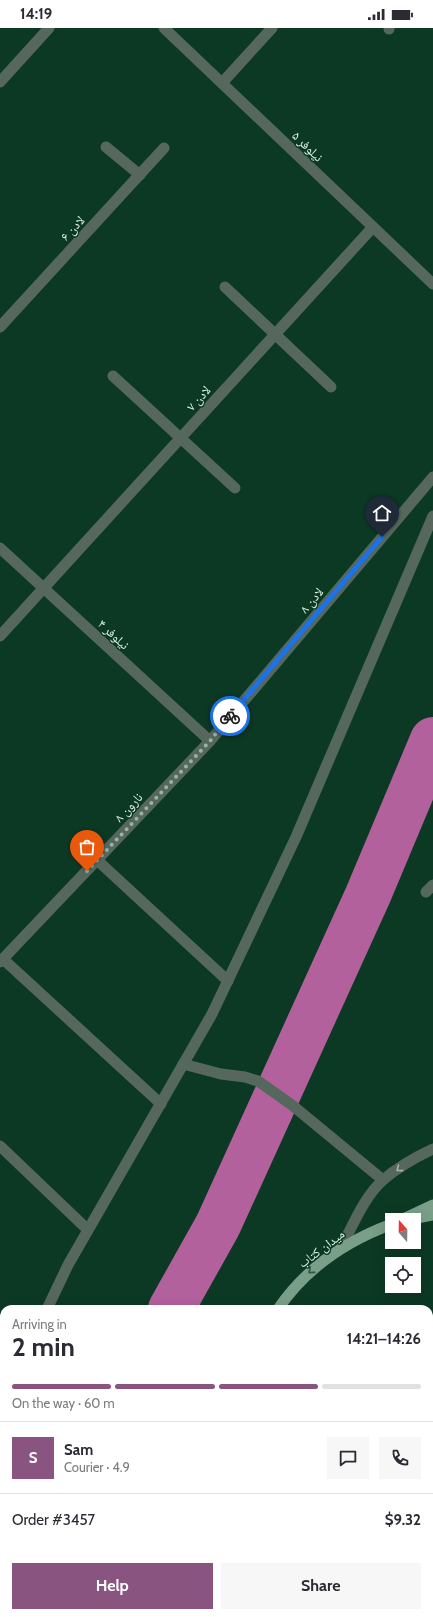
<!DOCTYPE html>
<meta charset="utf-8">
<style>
:root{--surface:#fff;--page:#f7f7f7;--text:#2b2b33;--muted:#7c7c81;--line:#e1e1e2;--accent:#8a5480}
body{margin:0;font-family:Cabin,"Noto Naskh Arabic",sans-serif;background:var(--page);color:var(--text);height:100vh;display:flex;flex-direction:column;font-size:15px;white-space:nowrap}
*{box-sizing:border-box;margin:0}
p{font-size:13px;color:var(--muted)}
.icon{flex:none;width:22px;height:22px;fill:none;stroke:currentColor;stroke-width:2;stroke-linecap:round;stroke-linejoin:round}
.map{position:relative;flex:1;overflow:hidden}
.panel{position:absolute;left:0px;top:1277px;width:433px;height:312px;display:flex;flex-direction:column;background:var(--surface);border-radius:12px 12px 0 0;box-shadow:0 4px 16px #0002}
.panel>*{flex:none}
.needle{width:26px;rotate:340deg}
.buttons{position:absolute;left:385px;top:1185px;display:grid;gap:8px}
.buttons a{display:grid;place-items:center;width:36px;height:36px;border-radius:0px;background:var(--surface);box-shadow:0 4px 16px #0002;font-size:20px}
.pin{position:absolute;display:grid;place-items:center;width:34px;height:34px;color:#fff;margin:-41px -17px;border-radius:50% 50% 50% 0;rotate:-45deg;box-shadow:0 0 4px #0007}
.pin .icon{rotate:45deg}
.courier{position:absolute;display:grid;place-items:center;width:40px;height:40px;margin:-20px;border:3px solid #1a73e8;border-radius:50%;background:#fff;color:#222;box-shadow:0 1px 5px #0007}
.summary em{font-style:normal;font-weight:700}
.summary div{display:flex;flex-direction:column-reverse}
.summary{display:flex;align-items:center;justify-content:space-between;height:68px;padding:0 12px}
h1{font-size:26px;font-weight:700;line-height:30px}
.bar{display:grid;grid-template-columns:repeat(4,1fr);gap:6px 4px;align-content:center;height:48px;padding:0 12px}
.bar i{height:5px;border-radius:3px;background:var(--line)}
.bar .active{background:var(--accent)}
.bar p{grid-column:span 4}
.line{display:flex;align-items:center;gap:10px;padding:0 12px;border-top:1px solid var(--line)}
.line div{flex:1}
.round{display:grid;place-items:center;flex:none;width:42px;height:42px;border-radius:0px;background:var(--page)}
.cta{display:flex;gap:8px;margin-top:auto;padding:8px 12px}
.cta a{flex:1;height:46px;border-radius:0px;background:var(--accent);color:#fff;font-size:16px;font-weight:700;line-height:46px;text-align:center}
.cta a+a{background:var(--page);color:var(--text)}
.status{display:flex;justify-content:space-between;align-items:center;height:28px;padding:0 20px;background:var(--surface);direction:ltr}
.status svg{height:11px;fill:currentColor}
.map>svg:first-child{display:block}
</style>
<div class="status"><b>14:19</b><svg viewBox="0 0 49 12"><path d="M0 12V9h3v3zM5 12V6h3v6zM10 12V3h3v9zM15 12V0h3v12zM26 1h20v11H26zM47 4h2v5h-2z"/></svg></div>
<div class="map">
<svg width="433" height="1589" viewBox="0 0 433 1589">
<rect width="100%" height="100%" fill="#0c3924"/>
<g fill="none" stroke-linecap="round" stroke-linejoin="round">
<path stroke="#b2619c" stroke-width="46" d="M 171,1281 L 218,1197 L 368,867 L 433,712"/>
<g stroke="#56685d" stroke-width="11">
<path d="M 389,0 L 389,1"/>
<path d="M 0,54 L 49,0"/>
<path d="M 222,55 L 272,0"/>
<path d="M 106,119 L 140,147"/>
<path d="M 225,259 L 331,359"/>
<path d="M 0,299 L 164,120"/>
<path d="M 113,348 L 235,460"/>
<path d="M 0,608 L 373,199"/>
<path d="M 97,832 L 228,953"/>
<path d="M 426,864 L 433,857"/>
<path d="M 3,931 L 161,1076"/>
<path d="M 0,934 L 210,713 L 433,449"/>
<path d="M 183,1036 L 221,1046 L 245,1049 L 258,1053 L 292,1077 L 383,1152"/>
<path d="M 0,1118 L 88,1202"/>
<path d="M 341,1220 C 353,1197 364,1169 383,1152 C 398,1139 416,1129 433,1121"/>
<path d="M 47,1281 L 68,1237 L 212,986 L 296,809 L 433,488"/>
<path d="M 0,1321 L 4,1325"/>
<path d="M 0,1381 L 4,1373"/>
</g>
<g stroke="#56685d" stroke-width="11">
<path d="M 164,0 L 433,256"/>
<path d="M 0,520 L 210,713"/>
</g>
<g stroke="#799f88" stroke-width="11">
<path d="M 412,1191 L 433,1187"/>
<path d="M 401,1192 L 433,1177"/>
<path d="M 278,1281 C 306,1240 346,1213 392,1196"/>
<path d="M 348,1585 L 354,1589"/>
<path d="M 124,1589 L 127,1585"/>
</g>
</g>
<defs><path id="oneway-chevron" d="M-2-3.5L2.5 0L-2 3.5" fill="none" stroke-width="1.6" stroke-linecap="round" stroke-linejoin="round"/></defs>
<use stroke="#a1b6a9" href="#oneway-chevron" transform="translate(399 1141) rotate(144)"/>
<use stroke="#2d5842" href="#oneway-chevron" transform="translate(311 1243) rotate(140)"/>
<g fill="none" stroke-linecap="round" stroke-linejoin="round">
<path stroke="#95b4a3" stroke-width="4" stroke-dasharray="0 7.2" d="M 87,843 L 210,713 L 230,688"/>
<path stroke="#1a73e8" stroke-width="5" d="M 230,688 L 382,509"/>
</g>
<g text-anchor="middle" stroke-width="3" stroke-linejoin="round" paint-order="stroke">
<g font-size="13" fill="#dff6e7" stroke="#0c3924">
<text transform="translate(308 118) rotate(44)" y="5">نیلوفر ۵</text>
<text transform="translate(72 200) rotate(-47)" y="5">لادن ۶</text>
<text transform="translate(198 370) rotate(-48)" y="5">لادن ۷</text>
<text transform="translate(311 572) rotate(-50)" y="5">لادن ۸</text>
<text transform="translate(114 606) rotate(43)" y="5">نیلوفر ۴</text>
<text transform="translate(128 779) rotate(-47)" y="5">نارون ۸</text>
<text transform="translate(321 1220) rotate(-37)" y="5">میدان کتاب</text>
</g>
</g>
</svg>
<div class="buttons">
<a><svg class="needle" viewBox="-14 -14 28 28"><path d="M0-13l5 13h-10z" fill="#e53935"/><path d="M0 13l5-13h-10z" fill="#7c7c81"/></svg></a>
<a><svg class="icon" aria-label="locate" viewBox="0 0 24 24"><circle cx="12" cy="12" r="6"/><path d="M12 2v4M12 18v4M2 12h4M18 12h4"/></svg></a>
</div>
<div class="pin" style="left:87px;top:843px;background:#ea580c"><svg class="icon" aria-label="bag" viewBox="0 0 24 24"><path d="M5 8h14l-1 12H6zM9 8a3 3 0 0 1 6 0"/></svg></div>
<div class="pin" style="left:382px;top:509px;background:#1f2937"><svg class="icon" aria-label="home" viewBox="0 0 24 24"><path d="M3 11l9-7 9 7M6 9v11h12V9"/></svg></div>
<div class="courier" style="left:230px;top:688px"><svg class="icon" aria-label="bike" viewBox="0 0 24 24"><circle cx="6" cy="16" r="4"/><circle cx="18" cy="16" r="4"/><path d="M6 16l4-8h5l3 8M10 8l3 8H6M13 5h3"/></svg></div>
<section class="panel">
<div class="summary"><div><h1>2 min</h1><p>Arriving in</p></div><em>14:21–14:26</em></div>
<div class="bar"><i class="active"></i><i class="active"></i><i class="active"></i><i></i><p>On the way · 60 m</p></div>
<div class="line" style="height:72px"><b class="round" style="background:var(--accent);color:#fff">S</b><div><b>Sam</b><p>Courier · 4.9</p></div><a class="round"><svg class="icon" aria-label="chat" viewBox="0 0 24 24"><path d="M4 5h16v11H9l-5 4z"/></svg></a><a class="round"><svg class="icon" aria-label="phone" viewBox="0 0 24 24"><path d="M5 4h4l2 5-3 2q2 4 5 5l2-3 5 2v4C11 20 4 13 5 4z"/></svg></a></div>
<div class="line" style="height:52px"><div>Order #3457</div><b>$9.32</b></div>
<div class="cta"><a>Help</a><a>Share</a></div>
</section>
</div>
